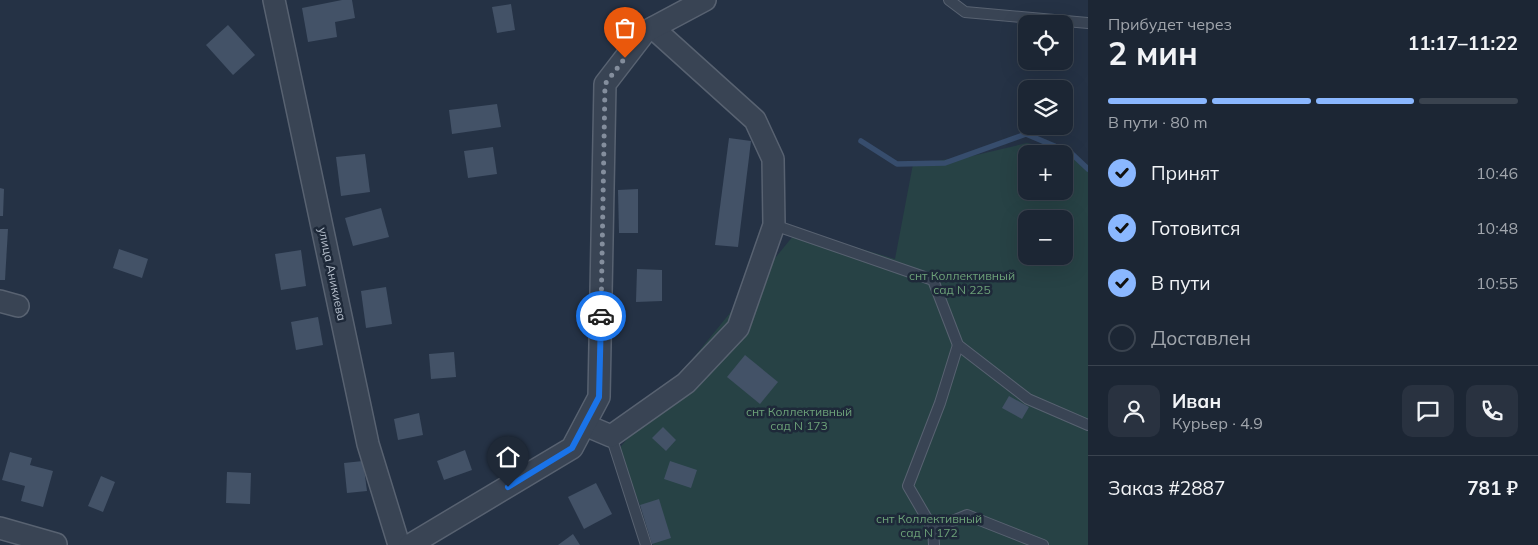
<!DOCTYPE html>
<html lang="ru">
<meta charset="utf-8">
<style>
:root{--surface:#1c2634;--page:#293240;--text:#f1f3f6;--muted:#a0a5ac;--line:#3a434f;--accent:#8ab7ff}
body{margin:0;font-family:Mulish,sans-serif;background:var(--page);color:var(--text);height:100vh;display:flex;flex-direction:column;font-size:19px;white-space:nowrap}
*{box-sizing:border-box;margin:0}
p{font-size:16px;color:var(--muted)}
.icon{flex:none;width:28px;height:28px;fill:none;stroke:currentColor;stroke-width:2;stroke-linecap:round;stroke-linejoin:round}
.map{position:relative;flex:1;overflow:hidden}
.side{display:flex;flex-direction:column;background:var(--surface);width:450px}
.side>*{flex:none}
.controls{position:absolute;left:1018px;top:15px;display:grid;gap:10px}
.controls a{display:grid;place-items:center;width:55px;height:55px;border-radius:10px;background:var(--surface);box-shadow:0 5px 20px #0002,0 0 0 1px var(--line);font-size:25px}
.pin{position:absolute;display:grid;place-items:center;width:42px;height:42px;color:#fff;margin:-51px -21px;border-radius:50% 50% 50% 0;rotate:-45deg;box-shadow:0 0 5px #0007}
.pin .icon{rotate:45deg}
.courier{position:absolute;display:grid;place-items:center;width:50px;height:50px;margin:-25px;border:4px solid #1a73e8;border-radius:50%;background:#fff;color:#222;box-shadow:0 1px 6px #0007}
.head em{font-style:normal;font-weight:700}
.head div{display:flex;flex-direction:column-reverse}
.head{display:flex;align-items:center;justify-content:space-between;height:85px;padding:0 20px}
h1{font-size:32px;font-weight:700;line-height:38px}
.bar{display:grid;grid-template-columns:repeat(4,1fr);gap:8px 5px;align-content:center;height:60px;padding:0 20px}
.bar i{height:6px;border-radius:4px;background:var(--line)}
.bar .active{background:var(--accent)}
.bar p{grid-column:span 4}
.line{display:flex;align-items:center;gap:12px;padding:0 20px;border-top:1px solid var(--line)}
.line div{flex:1}
.round{display:grid;place-items:center;flex:none;width:52px;height:52px;border-radius:10px;background:var(--page)}
ol{padding:0 20px;list-style:none}
li{display:flex;align-items:center;gap:15px;height:55px}
li p{margin-inline-start:auto}
li .icon{padding:5px;border-radius:50%;background:var(--accent);color:#111;stroke-width:4}
li:last-child{color:var(--muted)}
li i{width:28px;height:28px;border:2px solid var(--line);border-radius:50%}
main{display:flex;flex:1;min-height:0}
.map>svg:first-child{display:block}
</style>
<main>
<div class="map">
<svg width="1088" height="545" viewBox="0 0 1088 545">
<rect width="100%" height="100%" fill="#253245"/>
<path fill="#274245" fill-rule="evenodd" d="M 1027,143 L 1065,150 L 1088,165 L 1088,545 L 653,545 L 640,505 L 618,450 L 798,230 L 895,259 L 913,164 L 972,156 ZM 1026,154 L 1064,154 L 1064,191 L 1026,191 ZM 1026,219 L 1064,219 L 1064,256 L 1026,256 Z"/>
<g fill="none" stroke-linecap="round" stroke-linejoin="round">
<path stroke="#374d6d" stroke-width="5.5" d="M 861,141 L 897,164 L 945,163 L 1026,134 L 1071,153 L 1088,169"/>
</g>
<g fill="#435267">
<path d="M 342,0 L 352,0 L 355,18 L 335,22 L 337,37 L 308,42 L 302,8 Z"/>
<path d="M 511,4 L 515,30 L 497,33 L 492,7 Z"/>
<path d="M 228,25 L 255,55 L 233,75 L 206,45 Z"/>
<path d="M 497,104 L 501,127 L 452,134 L 449,110 Z"/>
<path d="M 729,138 L 751,141 L 738,247 L 715,245 Z"/>
<path d="M 493,147 L 497,174 L 468,178 L 464,151 Z"/>
<path d="M 365,154 L 370,192 L 341,196 L 336,157 Z"/>
<path d="M 0,188 L 4,189 L 3,216 L 0,216 Z"/>
<path d="M 638,189 L 638,233 L 619,233 L 618,190 Z"/>
<path d="M 381,208 L 389,237 L 353,246 L 345,218 Z"/>
<path d="M 0,229 L 8,229 L 5,280 L 0,280 Z"/>
<path d="M 119,249 L 148,259 L 142,278 L 113,268 Z"/>
<path d="M 301,250 L 306,286 L 281,290 L 275,254 Z"/>
<path d="M 637,269 L 662,270 L 662,301 L 636,302 Z"/>
<path d="M 386,287 L 392,324 L 366,328 L 361,291 Z"/>
<path d="M 318,317 L 323,345 L 296,350 L 291,322 Z"/>
<path d="M 454,352 L 456,377 L 431,379 L 429,354 Z"/>
<path d="M 745,355 L 778,382 L 760,404 L 727,377 Z"/>
<path d="M 1009,396 L 1029,407 L 1022,419 L 1002,408 Z"/>
<path d="M 419,413 L 423,435 L 398,440 L 394,419 Z"/>
<path d="M 663,427 L 676,440 L 666,451 L 652,438 Z"/>
<path d="M 465,450 L 472,470 L 444,480 L 437,461 Z"/>
<path d="M 10,452 L 32,458 L 30,465 L 53,471 L 43,507 L 21,501 L 25,486 L 2,480 Z"/>
<path d="M 363,461 L 367,491 L 347,493 L 344,463 Z"/>
<path d="M 670,461 L 697,470 L 691,488 L 664,479 Z"/>
<path d="M 227,472 L 251,473 L 250,504 L 226,503 Z"/>
<path d="M 101,476 L 115,482 L 103,512 L 88,506 Z"/>
<path d="M 596,483 L 612,514 L 584,529 L 568,497 Z"/>
<path d="M 659,499 L 671,538 L 652,544 L 640,505 Z"/>
<path d="M 573,534 L 580,545 L 558,545 Z"/>
</g>
<g fill="none" stroke-linecap="round" stroke-linejoin="round">
<defs>
<g id="service">
<path d="M 949,0 L 965,12 L 1088,23"/>
<path d="M 774,225 L 933,280 L 958,345 L 1028,399 L 1088,425"/>
<path d="M 611,436 L 646,545"/>
<path d="M 933,529 L 908,486 L 940,403 L 958,345"/>
<path d="M 934,545 L 933,529 L 967,515 L 1043,545"/>
</g>
<g id="minor">
<path d="M 274,0 L 368,444 L 399,545"/>
<path d="M 0,301 L 18,306"/>
<path d="M 585,425 L 611,436 L 686,383 L 738,328 L 774,225 L 773,159 L 755,120 L 653,28"/>
<path d="M 0,528 L 56,544"/>
<path d="M 410,545 L 572,448 L 599,397 L 605,84 L 645,32 L 705,0"/>
</g>
</defs>
<use href="#service" stroke="#586271" stroke-width="12"/>
<use href="#minor" stroke="#586271" stroke-width="24"/>
<use href="#service" stroke="#394454" stroke-width="10"/>
<use href="#minor" stroke="#394454" stroke-width="21"/>
</g>
<g fill="none" stroke-linecap="round" stroke-linejoin="round">
<path stroke="#848e9d" stroke-width="5" stroke-dasharray="0 9" d="M 601,316 L 605,84 L 625,58"/>
<path stroke="#1a73e8" stroke-width="6" d="M 508,487 L 572,448 L 599,397 L 601,316"/>
</g>
<g text-anchor="middle" stroke-width="5" stroke-linejoin="round" paint-order="stroke">
<g font-size="12" fill="#b7c0cd" stroke="#1e2939">
<text transform="translate(332 274) rotate(78)" y="4">улица Аникиева</text>
</g>
<g font-size="12" fill="#6ca078" stroke="#1e2939">
<text x="962" y="280">снт Коллективный<tspan x="962" dy="14">сад N 225</tspan></text>
<text x="799" y="416">снт Коллективный<tspan x="799" dy="14">сад N 173</tspan></text>
<text x="929" y="523">снт Коллективный<tspan x="929" dy="14">сад N 172</tspan></text>
</g>
</g>
</svg>
<div class="controls">
<a><svg class="icon" aria-label="locate" viewBox="0 0 24 24"><circle cx="12" cy="12" r="6"/><path d="M12 2v4M12 18v4M2 12h4M18 12h4"/></svg></a>
<a><svg class="icon" aria-label="layers" viewBox="0 0 24 24"><path d="M12 4l9 5-9 5-9-5zM3 14l9 5 9-5"/></svg></a>
<a>+</a>
<a>−</a>
</div>
<div class="pin" style="left:625px;top:58px;background:#ea580c"><svg class="icon" aria-label="bag" viewBox="0 0 24 24"><path d="M5 8h14l-1 12H6zM9 8a3 3 0 0 1 6 0"/></svg></div>
<div class="pin" style="left:508px;top:487px;background:#1f2937"><svg class="icon" aria-label="home" viewBox="0 0 24 24"><path d="M3 11l9-7 9 7M6 9v11h12V9"/></svg></div>
<div class="courier" style="left:601px;top:316px"><svg class="icon" aria-label="car" viewBox="0 0 24 24"><path d="M5 17H2v-5l4-1 3-4h7l3 4 3 1v5h-3M9 17h6M6 11h13"/><circle cx="7" cy="17" r="2"/><circle cx="17" cy="17" r="2"/></svg></div>
</div>
<section class="side">
<div class="head"><div><h1>2 мин</h1><p>Прибудет через</p></div><em>11:17–11:22</em></div>
<div class="bar"><i class="active"></i><i class="active"></i><i class="active"></i><i></i><p>В пути · 80 m</p></div>
<ol>
<li><svg class="icon" aria-label="check" viewBox="0 0 24 24"><path d="M5 12l5 5 9-10"/></svg>Принят<p>10:46</p></li>
<li><svg class="icon" aria-label="check" viewBox="0 0 24 24"><path d="M5 12l5 5 9-10"/></svg>Готовится<p>10:48</p></li>
<li><svg class="icon" aria-label="check" viewBox="0 0 24 24"><path d="M5 12l5 5 9-10"/></svg>В пути<p>10:55</p></li>
<li><i></i>Доставлен</li>
</ol>
<div class="line" style="height:90px"><a class="round"><svg class="icon" aria-label="person" viewBox="0 0 24 24"><circle cx="12" cy="8" r="4"/><path d="M4 21q1-7 8-7t8 7"/></svg></a><div><b>Иван</b><p>Курьер · 4.9</p></div><a class="round"><svg class="icon" aria-label="chat" viewBox="0 0 24 24"><path d="M4 5h16v11H9l-5 4z"/></svg></a><a class="round"><svg class="icon" aria-label="phone" viewBox="0 0 24 24"><path d="M5 4h4l2 5-3 2q2 4 5 5l2-3 5 2v4C11 20 4 13 5 4z"/></svg></a></div>
<div class="line" style="height:65px"><div>Заказ #2887</div><b>781 ₽</b></div>
</section>
</main>
